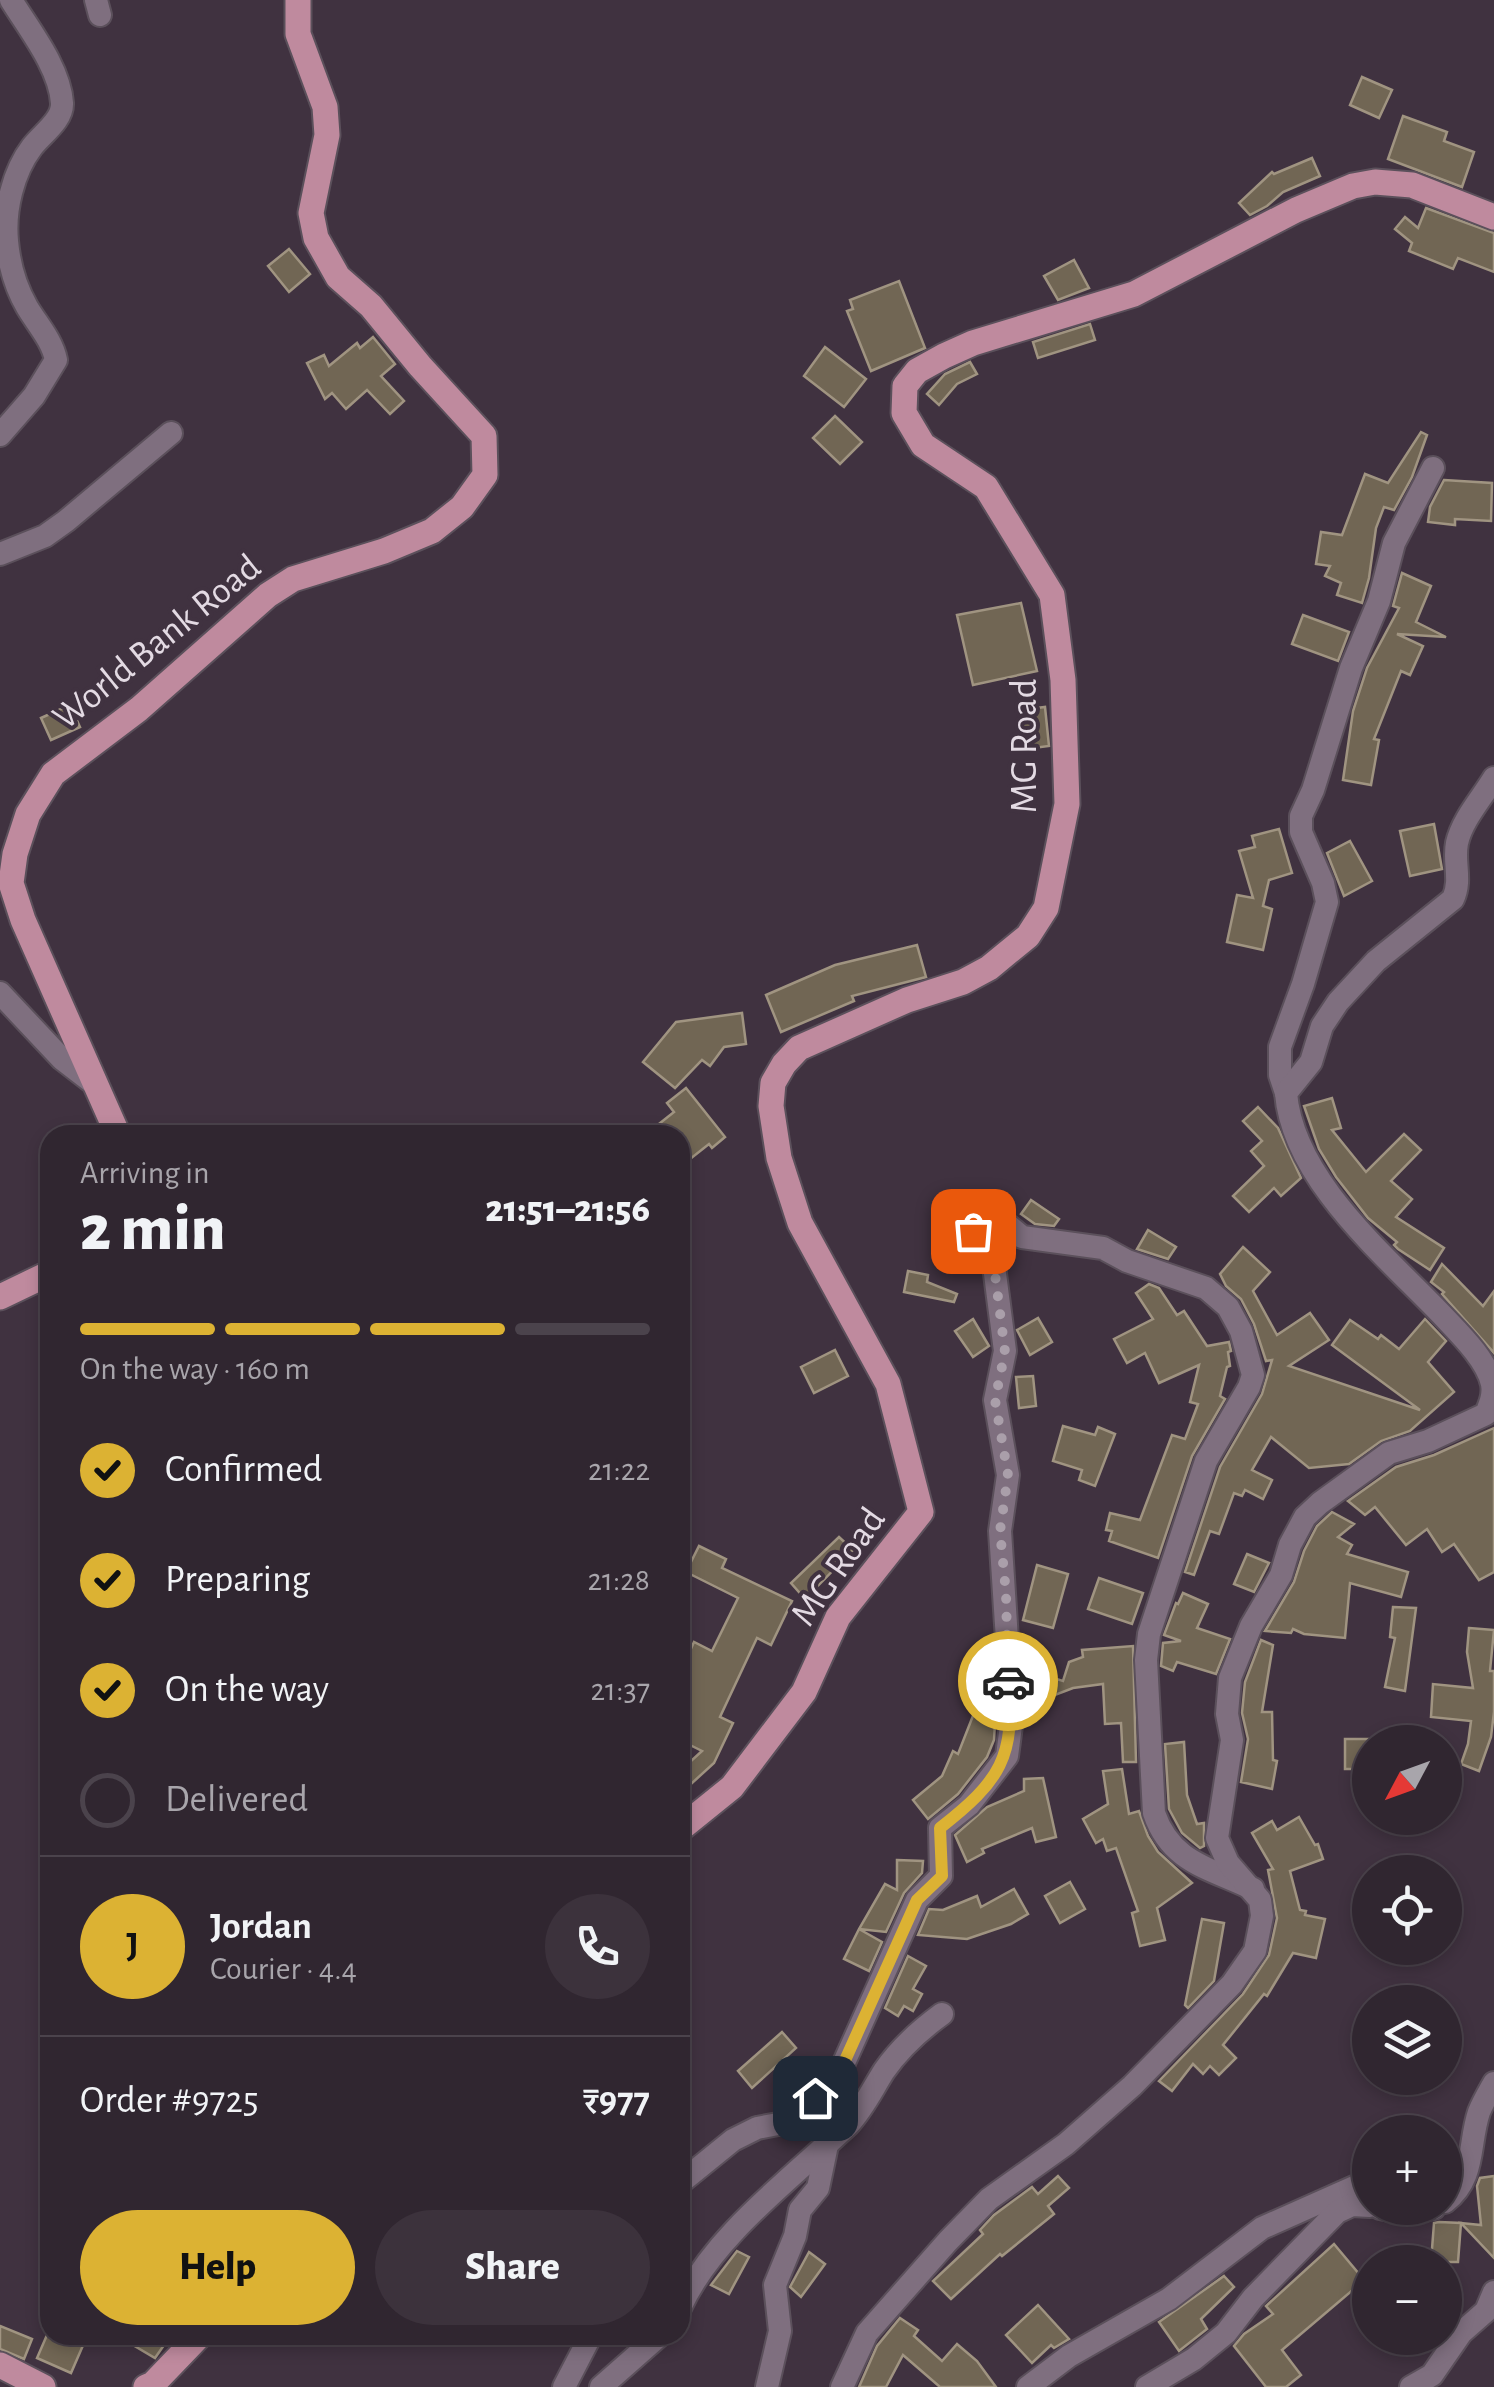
<!DOCTYPE html>
<meta charset="utf-8">
<style>
:root{--surface:#302630;--page:#3c323c;--text:#f1f3f6;--muted:#a8a5ab;--line:#4b434c;--accent:#dcb233}
body{margin:0;font-family:"Alegreya Sans",sans-serif;background:var(--page);color:var(--text);height:100vh;display:flex;flex-direction:column;font-size:38px;white-space:nowrap}
*{box-sizing:border-box;margin:0}
p{font-size:32px;color:var(--muted)}
.icon{flex:none;width:55px;height:55px;fill:none;stroke:currentColor;stroke-width:2;stroke-linecap:round;stroke-linejoin:round}
.map{position:relative;flex:1;overflow:hidden}
.panel{position:absolute;left:40px;top:1125px;width:650px;height:1220px;display:flex;flex-direction:column;background:var(--surface);border-radius:30px;box-shadow:0 5px 15px #0003,0 0 0 2px var(--line)}
.panel>*{flex:none}
.needle{width:65px;rotate:229deg}
.buttons{position:absolute;left:1352px;top:1725px;display:grid;gap:20px}
.buttons a{display:grid;place-items:center;width:110px;height:110px;border-radius:50%;background:var(--surface);box-shadow:0 5px 15px #0003,0 0 0 2px var(--line);font-size:50px}
.pin{position:absolute;display:grid;place-items:center;width:85px;height:85px;color:#fff;margin:-42px;border-radius:20px;box-shadow:0 5px 15px #0006}
.courier{position:absolute;display:grid;place-items:center;width:100px;height:100px;margin:-50px;border:8px solid #dcb233;border-radius:50%;background:#fff;color:#222;box-shadow:0 2px 12px #0007}
.summary em{font-style:normal;font-weight:800}
.summary div{display:flex;flex-direction:column-reverse}
.summary{display:flex;align-items:center;justify-content:space-between;height:170px;padding:0 40px}
h1{font-size:65px;font-weight:800;line-height:75px}
.bar{display:grid;grid-template-columns:repeat(4,1fr);gap:15px 10px;align-content:center;height:120px;padding:0 40px}
.bar i{height:12px;border-radius:8px;background:var(--line)}
.bar .active{background:var(--accent)}
.bar p{grid-column:span 4}
.line{display:flex;align-items:center;gap:25px;padding:0 40px;border-top:2px solid var(--line)}
.line div{flex:1}
.round{display:grid;place-items:center;flex:none;width:105px;height:105px;border-radius:52px;background:var(--page)}
ol{padding:0 40px;list-style:none}
li{display:flex;align-items:center;gap:30px;height:110px}
li p{margin-inline-start:auto}
li .icon{padding:10px;border-radius:50%;background:var(--accent);color:#111;stroke-width:4}
li:last-child{color:var(--muted)}
li i{width:55px;height:55px;border:5px solid var(--line);border-radius:50%}
.primary-button{display:flex;gap:20px;margin-top:auto;padding:20px 40px}
.primary-button a{flex:1;height:115px;border-radius:60px;background:var(--accent);color:#111;font-size:40px;font-weight:800;line-height:115px;text-align:center}
.primary-button a+a{background:var(--page);color:var(--text)}
.map>svg:first-child{display:block}
</style>
<div class="map">
<svg width="1494" height="2387" viewBox="0 0 1494 2387">
<rect width="100%" height="100%" fill="#403240"/>
<g fill="#716654" stroke="#a09481" stroke-width="2.5">
<path d="M 1362,77 L 1392,90 L 1379,118 L 1350,105 Z"/>
<path d="M 1403,116 L 1447,132 L 1444,141 L 1474,152 L 1462,187 L 1388,159 Z"/>
<path d="M 1312,158 L 1320,176 L 1283,192 L 1267,206 L 1250,215 L 1239,203 L 1272,172 L 1274,174 Z"/>
<path d="M 1426,208 L 1494,233 L 1494,272 L 1458,258 L 1453,269 L 1409,251 L 1412,243 L 1395,229 L 1405,217 L 1418,228 Z"/>
<path d="M 289,249 L 310,274 L 289,292 L 268,266 Z"/>
<path d="M 1074,260 L 1089,288 L 1058,300 L 1044,276 Z"/>
<path d="M 899,281 L 925,348 L 871,371 L 847,311 L 853,309 L 850,300 Z"/>
<path d="M 1090,324 L 1095,340 L 1038,358 L 1033,342 Z"/>
<path d="M 373,337 L 395,364 L 381,376 L 404,401 L 390,414 L 367,390 L 346,409 L 332,393 L 325,399 L 307,363 L 324,355 L 329,366 L 357,343 L 360,348 Z"/>
<path d="M 825,347 L 866,379 L 844,407 L 804,376 Z"/>
<path d="M 970,362 L 977,374 L 957,384 L 939,405 L 927,394 L 945,374 Z"/>
<path d="M 835,416 L 862,442 L 840,464 L 813,438 Z"/>
<path d="M 1421,432 L 1427,435 L 1412,477 L 1394,510 L 1384,507 L 1376,528 L 1369,578 L 1362,603 L 1337,595 L 1341,583 L 1325,576 L 1330,566 L 1316,564 L 1321,532 L 1342,535 L 1365,474 L 1388,483 Z"/>
<path d="M 1444,480 L 1492,483 L 1491,521 L 1455,519 L 1455,525 L 1428,522 L 1430,507 Z"/>
<path d="M 1402,573 L 1431,586 L 1416,622 L 1446,637 L 1397,634 L 1423,646 L 1410,675 L 1401,671 L 1374,739 L 1379,740 L 1371,785 L 1343,780 L 1353,711 L 1367,668 L 1399,608 L 1393,606 Z"/>
<path d="M 1021,603 L 1037,671 L 973,685 L 957,615 Z"/>
<path d="M 1303,615 L 1349,632 L 1338,661 L 1292,644 Z"/>
<path d="M 70,705 L 80,727 L 51,740 L 41,718 Z"/>
<path d="M 1045,707 L 1049,746 L 1025,749 L 1020,710 Z"/>
<path d="M 1434,824 L 1442,869 L 1410,876 L 1400,831 Z"/>
<path d="M 1279,829 L 1292,873 L 1269,880 L 1263,906 L 1272,909 L 1263,950 L 1227,942 L 1237,895 L 1253,898 L 1239,851 L 1255,847 L 1252,836 Z"/>
<path d="M 1350,841 L 1372,881 L 1344,896 L 1327,853 Z"/>
<path d="M 917,945 L 926,977 L 852,996 L 854,1001 L 781,1032 L 766,995 L 835,965 Z"/>
<path d="M 742,1013 L 746,1044 L 724,1047 L 710,1066 L 702,1060 L 675,1088 L 643,1062 L 676,1022 Z"/>
<path d="M 686,1088 L 725,1137 L 712,1148 L 709,1144 L 680,1167 L 680,1135 L 645,1135 L 674,1112 L 667,1103 Z"/>
<path d="M 1332,1098 L 1341,1128 L 1332,1130 L 1366,1172 L 1404,1134 L 1421,1150 L 1391,1181 L 1412,1199 L 1396,1217 L 1444,1248 L 1430,1270 L 1398,1249 L 1394,1245 L 1397,1242 L 1368,1218 L 1336,1177 L 1319,1149 L 1304,1106 Z"/>
<path d="M 1258,1107 L 1278,1128 L 1301,1178 L 1281,1196 L 1274,1188 L 1249,1212 L 1233,1196 L 1264,1166 L 1251,1151 L 1262,1141 L 1243,1121 Z"/>
<path d="M 1031,1200 L 1059,1219 L 1054,1226 L 1035,1224 L 1021,1214 Z"/>
<path d="M 1148,1230 L 1176,1247 L 1168,1259 L 1137,1249 Z"/>
<path d="M 1243,1247 L 1270,1272 L 1253,1291 L 1277,1335 L 1310,1313 L 1329,1340 L 1289,1366 L 1420,1410 L 1332,1345 L 1350,1320 L 1378,1339 L 1381,1335 L 1399,1349 L 1425,1319 L 1446,1341 L 1428,1362 L 1454,1392 L 1410,1431 L 1381,1441 L 1349,1464 L 1309,1468 L 1271,1437 L 1252,1470 L 1272,1480 L 1263,1499 L 1245,1490 L 1242,1496 L 1234,1493 L 1219,1534 L 1210,1531 L 1194,1575 L 1185,1572 L 1220,1467 L 1262,1394 L 1272,1360 L 1266,1361 L 1254,1324 L 1241,1299 L 1226,1286 L 1220,1274 Z"/>
<path d="M 1442,1264 L 1483,1306 L 1494,1291 L 1494,1353 L 1442,1294 L 1444,1292 L 1431,1282 Z"/>
<path d="M 908,1271 L 928,1275 L 927,1282 L 957,1294 L 954,1302 L 904,1292 Z"/>
<path d="M 1149,1284 L 1159,1288 L 1177,1315 L 1184,1311 L 1207,1346 L 1229,1342 L 1231,1351 L 1228,1352 L 1230,1366 L 1227,1367 L 1220,1396 L 1225,1399 L 1192,1456 L 1158,1558 L 1109,1541 L 1112,1531 L 1106,1530 L 1110,1513 L 1140,1520 L 1172,1435 L 1185,1439 L 1198,1404 L 1190,1402 L 1199,1365 L 1159,1383 L 1145,1353 L 1127,1363 L 1114,1339 L 1153,1319 L 1136,1293 Z"/>
<path d="M 1038,1318 L 1052,1342 L 1030,1355 L 1017,1330 Z"/>
<path d="M 973,1319 L 989,1346 L 973,1357 L 955,1331 Z"/>
<path d="M 835,1350 L 848,1376 L 814,1393 L 801,1367 Z"/>
<path d="M 1033,1376 L 1036,1406 L 1019,1408 L 1016,1377 Z"/>
<path d="M 1063,1426 L 1095,1435 L 1098,1427 L 1115,1434 L 1095,1486 L 1079,1480 L 1082,1470 L 1053,1461 Z"/>
<path d="M 1494,1428 L 1494,1572 L 1479,1580 L 1454,1544 L 1442,1552 L 1427,1529 L 1406,1545 L 1375,1507 L 1365,1515 L 1348,1501 L 1396,1467 L 1434,1455 Z"/>
<path d="M 1332,1512 L 1354,1524 L 1338,1537 L 1352,1545 L 1347,1554 L 1408,1572 L 1401,1597 L 1350,1583 L 1345,1638 L 1304,1634 L 1293,1629 L 1291,1633 L 1265,1631 L 1294,1582 L 1304,1551 L 1317,1526 Z"/>
<path d="M 839,1537 L 853,1550 L 805,1599 L 791,1583 Z"/>
<path d="M 699,1546 L 726,1559 L 722,1568 L 792,1601 L 771,1645 L 757,1638 L 720,1717 L 733,1723 L 714,1763 L 680,1794 L 680,1771 L 702,1751 L 680,1740 L 680,1673 L 694,1642 L 712,1651 L 738,1598 L 686,1572 Z"/>
<path d="M 1247,1554 L 1269,1563 L 1254,1592 L 1234,1584 Z"/>
<path d="M 1037,1565 L 1068,1574 L 1053,1628 L 1023,1620 Z"/>
<path d="M 1099,1578 L 1143,1593 L 1132,1624 L 1088,1609 Z"/>
<path d="M 1183,1593 L 1208,1604 L 1197,1628 L 1230,1639 L 1216,1674 L 1177,1662 L 1173,1671 L 1161,1666 L 1163,1643 L 1181,1641 L 1164,1635 L 1176,1603 L 1178,1604 Z"/>
<path d="M 1393,1607 L 1416,1608 L 1405,1691 L 1385,1687 L 1395,1638 L 1390,1637 Z"/>
<path d="M 1469,1628 L 1494,1630 L 1490,1671 L 1494,1671 L 1494,1712 L 1491,1737 L 1479,1771 L 1461,1764 L 1468,1744 L 1471,1721 L 1431,1717 L 1433,1684 L 1473,1688 L 1467,1652 Z"/>
<path d="M 1261,1640 L 1273,1645 L 1262,1712 L 1272,1712 L 1273,1760 L 1277,1761 L 1272,1789 L 1241,1782 L 1248,1739 L 1242,1713 L 1245,1682 Z"/>
<path d="M 1133,1646 L 1136,1762 L 1123,1762 L 1121,1723 L 1105,1724 L 1103,1684 L 1073,1688 L 1042,1700 L 1030,1671 L 1063,1681 L 1069,1662 L 1083,1657 L 1082,1650 Z"/>
<path d="M 980,1698 L 996,1705 L 994,1740 L 987,1757 L 958,1794 L 928,1819 L 913,1800 L 942,1776 L 953,1751 L 958,1754 Z"/>
<rect x="1345" y="1739" width="25" height="30"/>
<path d="M 1184,1742 L 1187,1795 L 1197,1824 L 1204,1823 L 1204,1846 L 1200,1848 L 1182,1833 L 1169,1809 L 1165,1744 Z"/>
<path d="M 1122,1769 L 1129,1814 L 1139,1811 L 1148,1836 L 1158,1852 L 1192,1883 L 1157,1908 L 1165,1940 L 1140,1946 L 1132,1913 L 1138,1911 L 1116,1848 L 1107,1851 L 1103,1839 L 1096,1843 L 1083,1819 L 1108,1804 L 1103,1771 Z"/>
<path d="M 1043,1778 L 1056,1837 L 1036,1842 L 1032,1828 L 982,1849 L 984,1853 L 967,1862 L 955,1835 L 987,1807 L 1024,1791 L 1024,1779 Z"/>
<path d="M 1299,1817 L 1315,1845 L 1318,1844 L 1323,1859 L 1290,1871 L 1300,1910 L 1306,1911 L 1305,1915 L 1325,1919 L 1316,1958 L 1293,1953 L 1267,1996 L 1264,1994 L 1223,2045 L 1236,2058 L 1219,2075 L 1210,2066 L 1203,2074 L 1193,2064 L 1172,2091 L 1159,2081 L 1243,1994 L 1269,1955 L 1277,1918 L 1268,1870 L 1273,1869 L 1252,1833 L 1272,1821 L 1277,1830 Z"/>
<path d="M 897,1860 L 923,1861 L 922,1873 L 904,1893 L 886,1932 L 859,1929 L 882,1942 L 869,1971 L 844,1959 L 859,1929 L 885,1884 L 897,1890 Z"/>
<path d="M 1070,1882 L 1085,1909 L 1060,1923 L 1045,1896 Z"/>
<path d="M 1014,1889 L 1028,1914 L 1011,1924 L 967,1939 L 918,1935 L 929,1909 L 943,1910 L 977,1896 L 981,1907 Z"/>
<path d="M 1202,1919 L 1224,1923 L 1214,1981 L 1188,2008 L 1185,2005 Z"/>
<path d="M 908,1956 L 926,1966 L 913,1989 L 922,1994 L 913,2011 L 904,2006 L 898,2016 L 885,2008 Z"/>
<path d="M 782,2032 L 796,2048 L 752,2088 L 738,2071 Z"/>
<path d="M 1058,2176 L 1069,2188 L 1048,2206 L 1054,2214 L 1002,2256 L 1000,2254 L 951,2299 L 933,2281 L 983,2234 L 980,2230 L 994,2215 L 1032,2187 L 1038,2194 Z"/>
<path d="M 1494,2176 L 1494,2258 L 1461,2223 L 1481,2225 L 1477,2186 L 1480,2178 Z"/>
<path d="M 1439,2222 L 1461,2223 L 1458,2262 L 1431,2262 L 1434,2223 Z"/>
<path d="M 1334,2244 L 1360,2275 L 1370,2268 L 1370,2288 L 1360,2295 L 1355,2288 L 1282,2350 L 1301,2375 L 1286,2387 L 1266,2387 L 1234,2346 L 1244,2334 L 1273,2314 L 1266,2306 Z"/>
<path d="M 737,2251 L 749,2257 L 729,2294 L 711,2285 Z"/>
<path d="M 809,2252 L 825,2264 L 801,2297 L 790,2287 Z"/>
<path d="M 1224,2276 L 1234,2287 L 1201,2319 L 1207,2329 L 1179,2351 L 1159,2322 Z"/>
<path d="M 1038,2305 L 1069,2339 L 1054,2348 L 1051,2345 L 1032,2363 L 1006,2335 Z"/>
<path d="M 900,2318 L 918,2330 L 914,2336 L 942,2361 L 957,2344 L 977,2361 L 996,2387 L 940,2387 L 903,2355 L 886,2387 L 859,2387 L 877,2346 Z"/>
<path d="M 0,2326 L 32,2339 L 24,2359 L 0,2349 Z"/>
<path d="M 47,2335 L 67,2335 L 84,2343 L 71,2373 L 37,2358 Z"/>
<path d="M 116,2335 L 171,2335 L 155,2358 Z"/>
</g>
<g fill="none" stroke-linecap="round" stroke-linejoin="round">
<defs>
<g id="minor">
<path d="M 96,0 L 100,15"/>
<path d="M 0,435 L 34,396 L 56,360 C 52,340 37,324 27,307 C 15,286 9,264 7,241 C 4,210 13,172 32,147 C 42,134 63,120 62,103 C 60,68 29,29 11,0"/>
<path d="M 0,554 L 45,536 L 66,521 L 171,433"/>
<path d="M 0,993 L 62,1059 L 97,1086"/>
<path d="M 1286,1093 L 1280,1075 L 1280,1047 L 1303,984 L 1327,902 L 1323,883 L 1301,832 L 1301,816 L 1313,790 L 1351,668 L 1379,601 L 1394,543 L 1433,468"/>
<path d="M 680,2183 L 733,2140 L 757,2128 L 778,2124 L 815,2098 L 838,2076 L 917,1900 L 941,1876 L 940,1828 L 969,1805 L 1007,1756 L 1012,1718 L 1000,1531 L 1008,1475 L 995,1400 L 1005,1351 L 994,1266 L 980,1237 L 967,1223 L 965,1214 L 969,1208 L 985,1206 L 1022,1237 L 1103,1248 L 1127,1261 L 1206,1288 L 1228,1307 L 1241,1331 L 1253,1375 L 1249,1387 L 1206,1461 L 1149,1634 L 1146,1660 L 1154,1813 C 1171,1863 1210,1868 1253,1889"/>
<path d="M 1445,2202 C 1476,2178 1468,2145 1479,2112 C 1483,2102 1489,2092 1494,2083"/>
<path d="M 1380,2208 L 1400,2212 L 1434,2208"/>
<path d="M 680,2308 C 712,2237 792,2178 848,2125 C 863,2109 872,2090 884,2071 C 900,2048 920,2030 942,2014"/>
<path d="M 564,2387 L 591,2335"/>
<path d="M 601,2387 L 660,2335"/>
<path d="M 767,2387 L 780,2331 L 775,2285 L 795,2236 L 800,2210 L 818,2188 L 827,2145"/>
<path d="M 842,2387 L 867,2333 L 948,2241 L 989,2199 L 1066,2144 L 1132,2086 L 1232,1984 L 1255,1951 L 1262,1916 L 1260,1900 L 1228,1863 L 1217,1838 L 1232,1740 L 1227,1714 L 1230,1678 L 1251,1626 L 1281,1575 L 1290,1545 L 1305,1517 L 1320,1503 L 1389,1453 L 1428,1441 L 1486,1414 C 1490,1404 1494,1395 1492,1384 C 1487,1360 1459,1333 1443,1316 C 1386,1256 1293,1180 1286,1093 L 1311,1062 L 1322,1026 L 1338,1002 L 1376,961 L 1453,899 C 1462,879 1453,863 1457,843 C 1462,820 1482,798 1494,778"/>
<path d="M 1028,2387 L 1069,2356 L 1169,2299 L 1262,2228 L 1370,2180"/>
<path d="M 1147,2387 L 1194,2359 L 1226,2333 L 1253,2298 L 1337,2212 L 1352,2205 L 1370,2206"/>
<path d="M 1411,2387 L 1432,2375 L 1461,2333 L 1486,2311 L 1494,2292"/>
</g>
<g id="primary">
<path d="M 118,1135 L 23,920 L 11,883 L 15,854 L 28,814 L 53,774 L 139,709 L 268,595 L 293,579 L 384,551 L 432,531 L 462,507 L 485,475 L 484,436 L 420,366 L 371,306 L 338,277 L 316,238 L 311,213 L 327,135 L 325,107 L 298,34 L 298,0"/>
<path d="M 0,1297 L 50,1273"/>
<path d="M 680,1829 L 732,1787 L 804,1692 L 838,1617 L 921,1512 L 888,1384 L 800,1223 L 779,1158 L 771,1106 L 773,1083 L 784,1064 L 799,1048 L 907,1000 L 963,982 L 989,968 L 1028,936 L 1046,908 L 1067,804 L 1063,680 L 1052,595 L 986,487 L 923,445 L 904,413 L 905,386 L 917,371 L 944,356 L 973,343 L 1134,294 L 1296,210 L 1353,186 L 1375,182 L 1412,185 L 1494,217"/>
<path d="M 0,2365 L 43,2387"/>
<path d="M 146,2387 L 153,2384 L 200,2335"/>
</g>
</defs>
<use href="#minor" stroke="#5b505b" stroke-width="26"/>
<use href="#primary" stroke="#5b505b" stroke-width="29"/>
<use href="#minor" stroke="#7f6f7f" stroke-width="22"/>
<use href="#primary" stroke="#bf8a9e" stroke-width="25"/>
</g>
<g fill="none" stroke-linecap="round" stroke-linejoin="round">
<path stroke="#aa9faa" stroke-width="10" stroke-dasharray="0 18" d="M 973,1231 L 980,1237 L 994,1266 L 1005,1352 L 995,1400 L 1008,1475 L 1000,1531 L 1006,1593 L 1008,1681"/>
<path stroke="#dcb233" stroke-width="12" d="M 815,2098 L 838,2076 L 917,1900 L 942,1876 L 940,1828 C 1000,1781 1016,1757 1008,1681"/>
</g>
<g text-anchor="middle" stroke-width="8" stroke-linejoin="round" paint-order="stroke">
<g font-size="38" fill="#e3dae3" stroke="#403240">
<text transform="translate(156 641) rotate(-39)" y="13">World Bank Road</text>
<text transform="translate(1023 746) rotate(-90)" y="13">MG Road</text>
<text transform="translate(837 1566) rotate(-55)" y="13">MG Road</text>
</g>
</g>
</svg>
<div class="buttons">
<a><svg class="needle" viewBox="-14 -14 28 28"><path d="M0-13l5 13h-10z" fill="#e53935"/><path d="M0 13l5-13h-10z" fill="#a8a5ab"/></svg></a>
<a><svg class="icon" aria-label="locate" viewBox="0 0 24 24"><circle cx="12" cy="12" r="6"/><path d="M12 2v4M12 18v4M2 12h4M18 12h4"/></svg></a>
<a><svg class="icon" aria-label="layers" viewBox="0 0 24 24"><path d="M12 4l9 5-9 5-9-5zM3 14l9 5 9-5"/></svg></a>
<a>+</a>
<a>−</a>
</div>
<div class="pin" style="left:973px;top:1231px;background:#ea580c"><svg class="icon" aria-label="bag" viewBox="0 0 24 24"><path d="M5 8h14l-1 12H6zM9 8a3 3 0 0 1 6 0"/></svg></div>
<div class="pin" style="left:815px;top:2098px;background:#1f2937"><svg class="icon" aria-label="home" viewBox="0 0 24 24"><path d="M3 11l9-7 9 7M6 9v11h12V9"/></svg></div>
<div class="courier" style="left:1008px;top:1681px"><svg class="icon" aria-label="car" viewBox="0 0 24 24"><path d="M5 17H2v-5l4-1 3-4h7l3 4 3 1v5h-3M9 17h6M6 11h13"/><circle cx="7" cy="17" r="2"/><circle cx="17" cy="17" r="2"/></svg></div>
<section class="panel">
<div class="summary"><div><h1>2 min</h1><p>Arriving in</p></div><em>21:51–21:56</em></div>
<div class="bar"><i class="active"></i><i class="active"></i><i class="active"></i><i></i><p>On the way · 160 m</p></div>
<ol>
<li><svg class="icon" aria-label="check" viewBox="0 0 24 24"><path d="M5 12l5 5 9-10"/></svg>Confirmed<p>21:22</p></li>
<li><svg class="icon" aria-label="check" viewBox="0 0 24 24"><path d="M5 12l5 5 9-10"/></svg>Preparing<p>21:28</p></li>
<li><svg class="icon" aria-label="check" viewBox="0 0 24 24"><path d="M5 12l5 5 9-10"/></svg>On the way<p>21:37</p></li>
<li><i></i>Delivered</li>
</ol>
<div class="line" style="height:180px"><b class="round" style="background:var(--accent);color:#111">J</b><div><b>Jordan</b><p>Courier · 4.4</p></div><a class="round"><svg class="icon" aria-label="phone" viewBox="0 0 24 24"><path d="M5 4h4l2 5-3 2q2 4 5 5l2-3 5 2v4C11 20 4 13 5 4z"/></svg></a></div>
<div class="line" style="height:130px"><div>Order #9725</div><b>₹977</b></div>
<div class="primary-button"><a>Help</a><a>Share</a></div>
</section>
</div>
